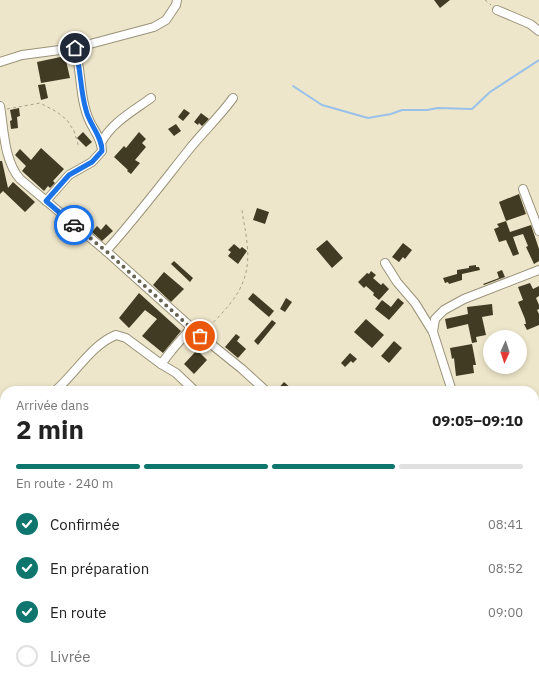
<!DOCTYPE html>
<html lang="fr">
<meta charset="utf-8">
<style>
:root{--surface:#fff;--page:#f6f6f6;--text:#222;--muted:#767676;--line:#e0e0e0;--accent:#0f766e}
body{margin:0;font-family:"IBM Plex Sans",sans-serif;background:var(--page);color:var(--text);height:100vh;display:flex;flex-direction:column;font-size:15px;white-space:nowrap}
*{box-sizing:border-box;margin:0}
p{font-size:13px;color:var(--muted)}
.icon{flex:none;width:22px;height:22px;fill:none;stroke:currentColor;stroke-width:2;stroke-linecap:round;stroke-linejoin:round}
.map{position:relative;flex:1;overflow:hidden}
.sheet{position:absolute;left:0px;top:386px;width:539px;height:300px;display:flex;flex-direction:column;background:var(--surface);border-radius:16px 16px 0 0;box-shadow:0 2px 6px #0003}
.sheet>*{flex:none}
.needle{width:26px;rotate:183deg}
.fabs{position:absolute;left:483px;top:330px;display:grid;gap:8px}
.fabs a{display:grid;place-items:center;width:44px;height:44px;border-radius:50%;background:var(--surface);box-shadow:0 2px 6px #0003;font-size:20px}
.pin{position:absolute;display:grid;place-items:center;width:34px;height:34px;color:#fff;margin:-17px;border:2px solid #fff;border-radius:50%;box-shadow:0 1px 4px #0007}
.courier{position:absolute;display:grid;place-items:center;width:40px;height:40px;margin:-20px;border:3px solid #1a73e8;border-radius:50%;background:#fff;color:#222;box-shadow:0 1px 5px #0007}
.head em{font-style:normal;font-weight:800}
.head div{display:flex;flex-direction:column-reverse}
.head{display:flex;align-items:center;justify-content:space-between;height:68px;padding:0 16px}
h1{font-size:26px;font-weight:800;line-height:30px}
.bar{display:grid;grid-template-columns:repeat(4,1fr);gap:6px 4px;align-content:center;height:48px;padding:0 16px}
.bar i{height:5px;border-radius:3px;background:var(--line)}
.bar .current{background:var(--accent)}
.bar p{grid-column:span 4}
ol{padding:0 16px;list-style:none}
li{display:flex;align-items:center;gap:12px;height:44px}
li p{margin-inline-start:auto}
li .icon{padding:4px;border-radius:50%;background:var(--accent);color:#fff;stroke-width:4}
li:last-child{color:var(--muted)}
li i{width:22px;height:22px;border:2px solid var(--line);border-radius:50%}
.map>svg:first-child{display:block}
</style>
<div class="map">
<svg width="539" height="686" viewBox="0 0 539 686">
<rect width="100%" height="100%" fill="#eee6ca"/>
<g fill="none" stroke-linecap="round" stroke-linejoin="round">
<path stroke="#99c1e9" stroke-width="2" d="M 293,86 L 322,105 L 368,118 L 391,114 L 402,110 L 427,110 L 438,108 L 472,109 L 490,92 L 539,60"/>
</g>
<g fill="#423b24">
<path d="M 434,0 L 450,0 L 440,8 Z"/>
<path d="M 65,56 L 70,78 L 41,83 L 37,62 Z"/>
<path d="M 45,84 L 48,98 L 41,100 L 38,85 Z"/>
<path d="M 19,108 L 20,116 L 17,117 L 18,128 L 11,129 L 10,121 L 12,120 L 10,110 Z"/>
<path d="M 184,109 L 190,113 L 183,121 L 178,117 Z"/>
<path d="M 201,113 L 209,119 L 202,126 L 199,123 L 198,125 L 194,122 Z"/>
<path d="M 176,124 L 181,131 L 174,136 L 168,129 Z"/>
<path d="M 83,132 L 92,142 L 86,147 L 77,138 Z"/>
<path d="M 139,132 L 146,139 L 142,143 L 146,147 L 135,160 L 140,163 L 131,174 L 127,171 L 128,170 L 114,157 L 124,146 L 126,148 Z"/>
<path d="M 41,148 L 64,169 L 53,181 L 55,183 L 50,188 L 48,186 L 44,191 L 22,171 L 26,166 L 15,155 L 20,149 L 31,160 Z"/>
<path d="M 0,161 L 2,161 L 8,188 L 13,182 L 35,202 L 25,212 L 3,191 L 0,194 Z"/>
<path d="M 519,194 L 526,214 L 506,221 L 499,202 Z"/>
<path d="M 257,208 L 269,212 L 265,224 L 253,220 Z"/>
<path d="M 506,221 L 510,232 L 531,225 L 539,249 L 539,261 L 534,264 L 526,247 L 528,246 L 523,234 L 513,237 L 519,254 L 513,256 L 506,240 L 499,242 L 494,229 L 499,227 L 497,224 Z"/>
<path d="M 106,224 L 113,231 L 102,241 L 92,232 L 97,226 L 101,230 Z"/>
<path d="M 327,240 L 343,258 L 332,268 L 316,249 Z"/>
<path d="M 403,243 L 412,250 L 405,259 L 403,257 L 399,262 L 392,257 Z"/>
<path d="M 234,244 L 240,249 L 242,247 L 247,251 L 238,264 L 228,256 L 231,252 L 228,250 Z"/>
<path d="M 174,261 L 193,278 L 190,282 L 171,264 Z"/>
<path d="M 476,265 L 476,267 L 479,267 L 480,270 L 462,274 L 462,280 L 449,284 L 448,282 L 445,283 L 443,278 L 457,274 L 457,270 L 469,268 L 469,266 Z"/>
<path d="M 502,270 L 505,277 L 484,285 L 483,284 L 499,278 L 497,272 Z"/>
<path d="M 371,271 L 376,275 L 373,278 L 381,285 L 383,283 L 389,289 L 379,300 L 373,295 L 374,293 L 366,286 L 364,288 L 358,282 L 367,273 L 369,274 Z"/>
<path d="M 164,272 L 184,289 L 171,302 L 153,285 Z"/>
<path d="M 530,283 L 533,289 L 539,286 L 539,296 L 536,298 L 539,305 L 539,309 L 537,310 L 539,314 L 539,325 L 527,330 L 524,324 L 526,324 L 525,319 L 518,302 L 523,300 L 518,287 Z"/>
<path d="M 139,293 L 181,331 L 163,353 L 142,336 L 157,319 L 145,310 L 129,328 L 119,318 Z"/>
<path d="M 253,293 L 274,311 L 269,317 L 248,299 Z"/>
<path d="M 286,298 L 292,302 L 285,312 L 280,309 Z"/>
<path d="M 398,298 L 404,303 L 389,320 L 375,309 L 382,300 L 391,307 Z"/>
<path d="M 492,304 L 493,315 L 482,317 L 486,335 L 476,337 L 477,342 L 472,343 L 468,324 L 447,329 L 445,319 L 468,314 L 467,307 Z"/>
<path d="M 366,319 L 384,335 L 372,348 L 354,332 Z"/>
<path d="M 272,320 L 276,323 L 258,345 L 254,341 Z"/>
<path d="M 236,334 L 240,337 L 237,341 L 246,349 L 238,358 L 225,347 Z"/>
<path d="M 394,341 L 402,348 L 389,363 L 381,356 Z"/>
<path d="M 472,344 L 476,365 L 473,365 L 474,373 L 456,376 L 454,358 L 452,359 L 450,348 Z"/>
<path d="M 197,350 L 207,360 L 194,374 L 184,364 Z"/>
<path d="M 350,353 L 357,359 L 353,363 L 351,361 L 345,367 L 341,363 Z"/>
<path d="M 284,382 L 294,391 L 276,391 Z"/>
</g>
<g fill="none" stroke-linecap="round" stroke-linejoin="round">
<defs>
<g id="minor">
<path d="M 497,10 L 530,24 L 539,31"/>
<path d="M 0,62 L 22,55 L 75,48 L 154,27 L 166,20 L 176,5 L 177,0"/>
<path d="M 0,106 C 4,130 4,161 20,179 L 106,251 L 201,336 L 242,369 L 266,391"/>
<path d="M 101,143 C 111,123 133,111 151,98"/>
<path d="M 523,189 L 539,231"/>
<path d="M 46,201 L 69,175 L 92,162 L 102,151 C 102,140 95,132 90,122 C 79,99 82,72 75,48"/>
<path d="M 106,251 C 136,218 163,182 191,147 C 205,130 220,116 233,98"/>
<path d="M 385,263 L 397,282 L 415,303 L 433,332 L 452,391"/>
<path d="M 433,332 L 435,319 L 444,310 L 464,299 L 539,270"/>
<path d="M 161,364 L 172,350 L 191,328"/>
<path d="M 55,391 C 76,373 91,345 116,335 L 126,338 L 161,364 L 176,373 L 195,391"/>
<path d="M 0,564 L 5,564"/>
<path d="M 154,686 L 156,681"/>
<path d="M 408,686 L 409,681"/>
</g>
<g id="major">
<path d="M 0,466 L 5,468"/>
<path d="M 534,497 L 539,496"/>
</g>
</defs>
<use href="#minor" stroke="#9b9379" stroke-width="10"/>
<use href="#major" stroke="#9b9379" stroke-width="12"/>
<g stroke="#a8a18c" stroke-width="1" stroke-dasharray="3 3" stroke-linecap="butt">
<path d="M 485,0 L 491,5"/>
<path d="M 7,109 L 40,103 L 57,112 L 67,120 L 74,131 L 79,147"/>
<path d="M 205,331 C 232,303 252,285 247,243 C 246,231 243,220 242,209"/>
<path d="M 71,386 L 76,391"/>
<path d="M 83,686 L 83,681"/>
</g>
<use href="#minor" stroke="#fff" stroke-width="8"/>
<use href="#major" stroke="#fff" stroke-width="10"/>
</g>
<g fill="none" stroke-linecap="round" stroke-linejoin="round">
<path stroke="#676352" stroke-width="4" stroke-dasharray="0 7.2" d="M 74,225 L 106,251 L 200,336"/>
<path stroke="#1a73e8" stroke-width="5" d="M 74,225 L 46,201 L 69,175 L 92,162 L 102,151 C 102,136 89,124 86,110 C 80,90 81,68 75,48"/>
</g>
</svg>
<div class="fabs">
<a><svg class="needle" viewBox="-14 -14 28 28"><path d="M0-13l5 13h-10z" fill="#e53935"/><path d="M0 13l5-13h-10z" fill="#767676"/></svg></a>
</div>
<div class="pin" style="left:200px;top:336px;background:#ea580c"><svg class="icon" aria-label="bag" viewBox="0 0 24 24"><path d="M5 8h14l-1 12H6zM9 8a3 3 0 0 1 6 0"/></svg></div>
<div class="pin" style="left:75px;top:48px;background:#1f2937"><svg class="icon" aria-label="home" viewBox="0 0 24 24"><path d="M3 11l9-7 9 7M6 9v11h12V9"/></svg></div>
<div class="courier" style="left:74px;top:225px"><svg class="icon" aria-label="car" viewBox="0 0 24 24"><path d="M5 17H2v-5l4-1 3-4h7l3 4 3 1v5h-3M9 17h6M6 11h13"/><circle cx="7" cy="17" r="2"/><circle cx="17" cy="17" r="2"/></svg></div>
<section class="sheet">
<div class="head"><div><h1>2 min</h1><p>Arrivée dans</p></div><em>09:05–09:10</em></div>
<div class="bar"><i class="current"></i><i class="current"></i><i class="current"></i><i></i><p>En route · 240 m</p></div>
<ol>
<li><svg class="icon" aria-label="check" viewBox="0 0 24 24"><path d="M5 12l5 5 9-10"/></svg>Confirmée<p>08:41</p></li>
<li><svg class="icon" aria-label="check" viewBox="0 0 24 24"><path d="M5 12l5 5 9-10"/></svg>En préparation<p>08:52</p></li>
<li><svg class="icon" aria-label="check" viewBox="0 0 24 24"><path d="M5 12l5 5 9-10"/></svg>En route<p>09:00</p></li>
<li><i></i>Livrée</li>
</ol>
</section>
</div>
